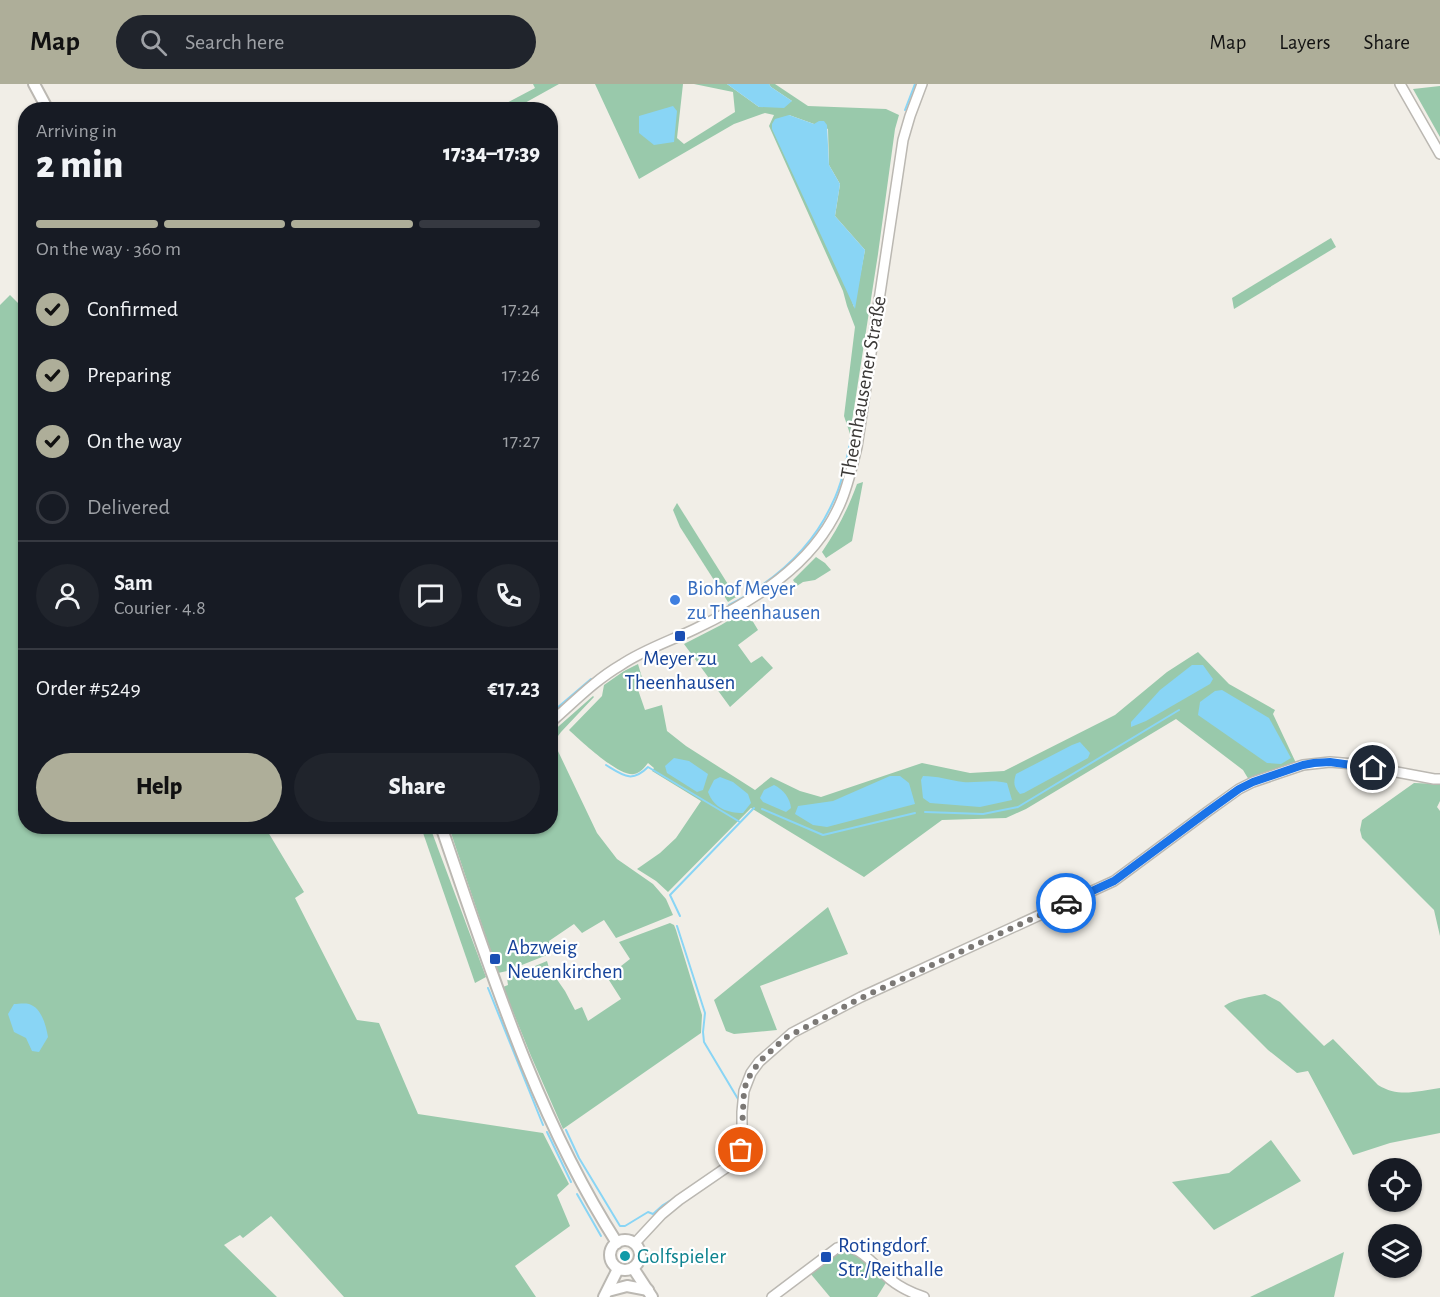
<!DOCTYPE html>
<meta charset="utf-8">
<style>
:root{--surface:#171b24;--page:#20242c;--text:#f1f3f6;--muted:#9ea1a6;--line:#363941;--accent:#aeae99}
body{margin:0;font-family:"Alegreya Sans",sans-serif;background:var(--page);color:var(--text);height:100vh;display:flex;flex-direction:column;font-size:22px;white-space:nowrap}
*{box-sizing:border-box;margin:0}
p{font-size:20px;color:var(--muted)}
.icon{flex:none;width:33px;height:33px;fill:none;stroke:currentColor;stroke-width:2;stroke-linecap:round;stroke-linejoin:round}
.map{position:relative;flex:1;overflow:hidden}
.details{position:absolute;left:18px;top:18px;width:540px;height:732px;display:flex;flex-direction:column;background:var(--surface);border-radius:24px;box-shadow:0 2px 4px #0004}
.details>*{flex:none}
.tools{position:absolute;left:1368px;top:1074px;display:grid;gap:12px}
.tools a{display:grid;place-items:center;width:54px;height:54px;border-radius:50%;background:var(--surface);box-shadow:0 2px 4px #0004;font-size:30px}
.pin{position:absolute;display:grid;place-items:center;width:51px;height:51px;color:#fff;margin:-26px;border:3px solid #fff;border-radius:50%;box-shadow:0 2px 6px #0007}
.courier{position:absolute;display:grid;place-items:center;width:60px;height:60px;margin:-30px;border:4px solid #1a73e8;border-radius:50%;background:#fff;color:#222;box-shadow:0 2px 8px #0007}
.headline em{font-style:normal;font-weight:800}
.headline div{display:flex;flex-direction:column-reverse}
.headline{display:flex;align-items:center;justify-content:space-between;height:102px;padding:0 18px}
h1{font-size:39px;font-weight:800;line-height:45px}
.bar{display:grid;grid-template-columns:repeat(4,1fr);gap:9px 6px;align-content:center;height:72px;padding:0 18px}
.bar i{height:8px;border-radius:4px;background:var(--line)}
.bar .on{background:var(--accent)}
.bar p{grid-column:span 4}
.line{display:flex;align-items:center;gap:15px;padding:0 18px;border-top:2px solid var(--line)}
.line div{flex:1}
.round{display:grid;place-items:center;flex:none;width:63px;height:63px;border-radius:32px;background:var(--page)}
ol{padding:0 18px;list-style:none}
li{display:flex;align-items:center;gap:18px;height:66px}
li p{margin-inline-start:auto}
li .icon{padding:6px;border-radius:50%;background:var(--accent);color:#111;stroke-width:4}
li:last-child{color:var(--muted)}
li i{width:33px;height:33px;border:3px solid var(--line);border-radius:50%}
.button{display:flex;gap:12px;margin-top:auto;padding:12px 18px}
.button a{flex:1;height:69px;border-radius:36px;background:var(--accent);color:#111;font-size:24px;font-weight:800;line-height:69px;text-align:center}
.button a+a{background:var(--page);color:var(--text)}
header{display:flex;align-items:center;gap:36px;box-sizing:border-box;height:84px;padding:0 30px;background:var(--accent);color:#111}
header strong{font-size:28px}
nav{display:flex;gap:33px;margin-inline-start:auto;font-size:21px}
.search{width:420px;height:54px;background:var(--page);display:flex;align-items:center;gap:15px;box-sizing:border-box;padding:0 21px;border-radius:33px;color:var(--muted);font-size:22px}
.map>svg:first-child{display:block}
</style>
<header>
<strong>Map</strong>
<div class="search"><svg class="icon" aria-label="search" viewBox="0 0 24 24"><circle cx="10" cy="10" r="6"/><path d="M15 15l6 6"/></svg>Search here</div>
<nav><a>Map</a><a>Layers</a><a>Share</a></nav>
</header>
<div class="map">
<svg width="1440" height="1213" viewBox="0 0 1440 1213">
<rect width="100%" height="100%" fill="#f1eee7"/>
<g fill="#99c9ab" fill-rule="evenodd">
<path d="M 533,0 L 559,0 L 514,25 L 495,25 L 535,4 Z"/>
<path d="M 595,0 L 683,0 L 677,54 L 684,60 L 735,28 L 733,8 L 694,0 L 727,0 L 759,23 L 792,17 L 771,3 L 769,0 L 775,0 L 808,22 L 886,25 L 899,31 L 895,45 L 878,170 L 850,350 L 844,332 L 855,243 L 847,222 L 843,207 L 769,42 L 774,31 L 765,29 L 734,40 L 639,95 ZM 789,31 L 828,45 L 829,81 L 840,100 L 835,132 L 865,166 L 854,223 Z"/>
<path d="M 1440,2 L 1440,53 L 1413,5 Z"/>
<path d="M 1331,154 L 1336,163 L 1234,225 L 1232,214 Z"/>
<path d="M 10,211 L 26,227 L 25,330 L 20,335 L 26,343 L 26,396 L 24,397 L 26,400 L 26,742 L 265,743 L 304,808 L 295,814 L 357,936 L 379,939 L 418,1030 L 543,1049 L 569,1100 L 557,1111 L 570,1142 L 515,1182 L 536,1213 L 344,1213 L 271,1132 L 243,1154 L 240,1151 L 224,1161 L 277,1213 L 0,1213 L 0,221 Z"/>
<path d="M 863,398 L 852,457 L 826,474 L 822,468 C 837,446 848,425 857,400 Z"/>
<path d="M 677,419 L 736,513 L 728,518 L 680,443 L 673,426 Z"/>
<path d="M 816,473 L 825,479 L 831,486 L 815,496 L 803,498 L 797,502 L 793,496 Z"/>
<path d="M 746,526 L 758,546 L 738,561 L 751,579 L 762,572 L 773,584 L 730,623 L 684,560 L 721,541 Z"/>
<path d="M 1198,568 L 1229,600 L 1275,626 L 1273,630 L 1296,679 L 1282,683 L 1249,696 L 1243,686 L 1176,635 L 1026,725 L 1006,734 L 942,736 L 864,793 L 751,724 L 668,808 L 656,797 L 637,785 L 660,769 L 676,754 L 701,717 L 652,687 L 654,684 L 648,679 C 645,683 640,689 634,690 C 619,693 581,657 569,646 L 602,612 L 604,601 L 624,587 L 638,580 L 643,597 L 636,600 L 645,626 L 662,621 L 667,647 L 686,662 L 755,706 L 771,693 L 800,707 L 821,713 L 922,679 L 970,689 L 1004,687 L 1115,631 L 1167,588 Z"/>
<path d="M 593,612 L 594,613 L 561,648 L 558,652 L 557,665 L 597,749 L 617,775 L 653,800 L 666,815 L 673,831 L 616,854 L 604,836 L 582,849 L 574,840 L 549,857 L 552,869 L 507,887 L 498,889 L 449,743 L 550,742 L 551,649 Z"/>
<path d="M 1414,699 L 1440,700 L 1440,717 L 1437,723 L 1440,727 L 1440,852 L 1434,826 L 1362,754 L 1360,746 L 1362,736 Z"/>
<path d="M 421,743 L 430,743 L 486,893 L 475,899 Z"/>
<path d="M 828,823 L 848,870 L 760,902 L 777,946 L 734,950 L 726,947 L 714,916 Z"/>
<path d="M 670,839 L 674,841 L 676,846 L 702,931 L 701,949 L 563,1045 L 531,972 L 503,903 L 508,901 L 507,894 L 547,877 L 549,884 L 565,907 L 575,926 L 582,923 L 588,937 L 621,915 L 607,893 L 630,875 L 619,858 Z"/>
<path d="M 1265,910 L 1280,918 L 1324,962 L 1333,955 L 1378,1001 C 1399,1014 1417,1007 1440,1004 L 1440,1049 L 1390,1059 L 1353,1071 L 1308,987 L 1297,989 L 1268,966 L 1224,922 C 1236,914 1251,913 1265,910 Z"/>
<path d="M 1271,1056 L 1301,1097 L 1214,1146 L 1172,1098 L 1229,1089 Z"/>
<path d="M 842,1165 L 855,1168 L 887,1197 L 877,1213 L 830,1213 L 810,1189 Z"/>
<path d="M 1344,1168 L 1334,1213 L 1250,1213 Z"/>
</g>
<g fill="#89d5f5">
<path d="M 727,0 L 769,0 L 771,3 L 792,17 L 784,24 L 759,23 Z"/>
<path d="M 673,22 L 677,27 L 674,58 L 654,61 L 639,49 L 639,32 Z"/>
<path d="M 789,31 L 814,40 L 819,37 L 824,37 L 827,41 L 829,81 L 840,100 L 835,132 L 865,166 L 855,225 L 772,45 L 772,40 L 775,35 Z"/>
<path d="M 1192,581 L 1203,581 L 1213,595 L 1210,600 L 1146,637 L 1131,643 L 1131,638 L 1160,606 Z"/>
<path d="M 1222,606 L 1269,634 L 1291,674 L 1281,680 L 1267,679 L 1198,631 L 1200,618 L 1215,607 Z"/>
<path d="M 1080,658 L 1090,669 L 1088,674 L 1024,709 L 1020,710 C 1014,703 1013,699 1016,690 L 1072,661 Z"/>
<path d="M 674,674 L 689,677 L 708,690 L 703,706 L 697,708 L 667,689 L 665,682 Z"/>
<path d="M 890,692 L 900,692 L 909,699 L 915,720 L 827,743 L 813,741 L 795,730 L 798,722 L 833,717 Z"/>
<path d="M 923,692 C 937,692 949,696 963,698 C 978,699 993,695 1007,699 L 1012,716 L 980,723 L 930,719 L 923,714 L 921,696 Z"/>
<path d="M 720,693 L 733,698 L 748,710 L 751,719 L 743,729 C 727,729 714,724 708,708 L 714,696 Z"/>
<path d="M 774,701 C 783,705 790,714 791,724 L 786,728 L 763,718 L 760,714 L 764,706 Z"/>
<path d="M 14,920 C 18,920 24,919 29,920 C 42,924 46,942 48,953 L 39,968 L 32,967 L 26,954 L 14,948 L 8,930 Z"/>
</g>
<g fill="none" stroke-linecap="round" stroke-linejoin="round">
<g stroke="#89d5f5" stroke-width="2">
<path d="M 905,26 L 915,0"/>
<path d="M 729,521 C 773,498 811,466 832,420 C 843,398 847,373 852,349"/>
<path d="M 550,630 L 591,595"/>
<path d="M 606,681 C 624,692 632,699 648,683 L 740,738"/>
<path d="M 762,725 L 823,751 L 915,729"/>
<path d="M 925,728 L 983,730 L 1018,723 L 1179,626"/>
<path d="M 680,832 L 670,811 L 754,724"/>
<path d="M 677,842 L 705,929 L 703,948 L 704,958 L 738,1015"/>
<path d="M 488,904 L 543,1041"/>
<path d="M 566,1046 L 579,1074 L 620,1142 L 625,1142 L 648,1128 L 653,1130 L 663,1121 L 676,1113"/>
<path d="M 547,1048 L 571,1098"/>
<path d="M 735,1068 L 737,1059"/>
<path d="M 577,1110 L 601,1152"/>
</g>
<defs>
<g id="minor">
<path d="M 1400,0 L 1440,70"/>
<path d="M 550,639 C 573,619 595,596 621,581 C 643,566 670,557 695,545 C 753,517 813,482 840,420 C 848,402 852,383 857,363 L 903,56 L 910,32 L 922,0"/>
<path d="M 635,1159 L 662,1130 L 679,1116 L 730,1081 L 738,1071 L 741,1066 L 742,1057 L 742,1028 L 744,1007 L 751,989 L 759,978 L 792,949 L 861,913 L 1114,797 L 1207,728 L 1239,705 L 1253,698 L 1303,681 L 1330,678 L 1354,680 L 1434,695 L 1440,695"/>
<path d="M 772,1213 L 837,1164 C 857,1156 877,1185 891,1196 C 901,1204 912,1209 924,1213"/>
</g>
<g id="major">
<path d="M 34,0 L 48,26"/>
<path d="M 441,742 C 490,884 535,1031 617,1159"/>
<circle cx="625" cy="1171" r="15"/>
<path d="M 633,1184 L 652,1213"/>
<path d="M 608,1207 L 627,1202 L 648,1206"/>
<path d="M 604,1213 L 618,1185"/>
</g>
</defs>
<use href="#minor" stroke="#bbb8b2" stroke-width="12"/>
<use href="#major" stroke="#bbb8b2" stroke-width="14"/>
<use href="#minor" stroke="#fff" stroke-width="9"/>
<use href="#major" stroke="#fff" stroke-width="10"/>
</g>
<g fill="none" stroke-linecap="round" stroke-linejoin="round">
<path stroke="#7b7875" stroke-width="6" stroke-dasharray="0 10.8" d="M 741,1066 L 744,1007 L 747,996 L 759,978 L 785,954 L 861,914 L 1066,819"/>
<path stroke="#1a73e8" stroke-width="8" d="M 1066,819 L 1114,797 L 1207,728 L 1239,705 L 1253,698 L 1303,681 L 1314,679 L 1330,678 L 1373,684"/>
</g>
<circle fill="#3f7fe0" stroke="#fff" stroke-width="2" cx="675" cy="516" r="6"/>
<g fill="#1a4fb4" stroke="#fff" stroke-width="2">
<rect x="674" y="546" width="12" height="12" rx="3"/>
<rect x="489" y="869" width="12" height="12" rx="3"/>
<rect x="820" y="1167" width="12" height="12" rx="3"/>
</g>
<circle fill="#0f9aa8" stroke="#fff" stroke-width="2" cx="625" cy="1172" r="6"/>
<g text-anchor="middle" stroke-width="4.5" stroke-linejoin="round" paint-order="stroke">
<g font-size="21" fill="#3b3937" stroke="#fff">
<text transform="translate(863 303) rotate(-80)" y="7">Theenhausener Straße</text>
</g>
<g font-size="21" fill="#366cbe" stroke="#fff" text-anchor="start">
<text x="687" y="511">Biohof Meyer<tspan x="687" dy="24">zu Theenhausen</tspan></text>
</g>
<g font-size="21" fill="#164399" stroke="#fff" text-anchor="start">
<text x="680" y="581" text-anchor="middle">Meyer zu<tspan x="680" dy="24">Theenhausen</tspan></text>
<text x="507" y="870">Abzweig<tspan x="507" dy="24">Neuenkirchen</tspan></text>
<text x="838" y="1168">Rotingdorf.<tspan x="838" dy="24">Str./Reithalle</tspan></text>
</g>
<g font-size="21" fill="#0d838f" stroke="#fff" text-anchor="start">
<text x="637" y="1179">Golfspieler</text>
</g>
</g>
</svg>
<div class="tools">
<a><svg class="icon" aria-label="locate" viewBox="0 0 24 24"><circle cx="12" cy="12" r="6"/><path d="M12 2v4M12 18v4M2 12h4M18 12h4"/></svg></a>
<a><svg class="icon" aria-label="layers" viewBox="0 0 24 24"><path d="M12 4l9 5-9 5-9-5zM3 14l9 5 9-5"/></svg></a>
</div>
<div class="pin" style="left:741px;top:1066px;background:#ea580c"><svg class="icon" aria-label="bag" viewBox="0 0 24 24"><path d="M5 8h14l-1 12H6zM9 8a3 3 0 0 1 6 0"/></svg></div>
<div class="pin" style="left:1373px;top:684px;background:#1f2937"><svg class="icon" aria-label="home" viewBox="0 0 24 24"><path d="M3 11l9-7 9 7M6 9v11h12V9"/></svg></div>
<div class="courier" style="left:1066px;top:819px"><svg class="icon" aria-label="car" viewBox="0 0 24 24"><path d="M5 17H2v-5l4-1 3-4h7l3 4 3 1v5h-3M9 17h6M6 11h13"/><circle cx="7" cy="17" r="2"/><circle cx="17" cy="17" r="2"/></svg></div>
<section class="details">
<div class="headline"><div><h1>2 min</h1><p>Arriving in</p></div><em>17:34–17:39</em></div>
<div class="bar"><i class="on"></i><i class="on"></i><i class="on"></i><i></i><p>On the way · 360 m</p></div>
<ol>
<li><svg class="icon" aria-label="check" viewBox="0 0 24 24"><path d="M5 12l5 5 9-10"/></svg>Confirmed<p>17:24</p></li>
<li><svg class="icon" aria-label="check" viewBox="0 0 24 24"><path d="M5 12l5 5 9-10"/></svg>Preparing<p>17:26</p></li>
<li><svg class="icon" aria-label="check" viewBox="0 0 24 24"><path d="M5 12l5 5 9-10"/></svg>On the way<p>17:27</p></li>
<li><i></i>Delivered</li>
</ol>
<div class="line" style="height:108px"><a class="round"><svg class="icon" aria-label="person" viewBox="0 0 24 24"><circle cx="12" cy="8" r="4"/><path d="M4 21q1-7 8-7t8 7"/></svg></a><div><b>Sam</b><p>Courier · 4.8</p></div><a class="round"><svg class="icon" aria-label="chat" viewBox="0 0 24 24"><path d="M4 5h16v11H9l-5 4z"/></svg></a><a class="round"><svg class="icon" aria-label="phone" viewBox="0 0 24 24"><path d="M5 4h4l2 5-3 2q2 4 5 5l2-3 5 2v4C11 20 4 13 5 4z"/></svg></a></div>
<div class="line" style="height:78px"><div>Order #5249</div><b>€17.23</b></div>
<div class="button"><a>Help</a><a>Share</a></div>
</section>
</div>
